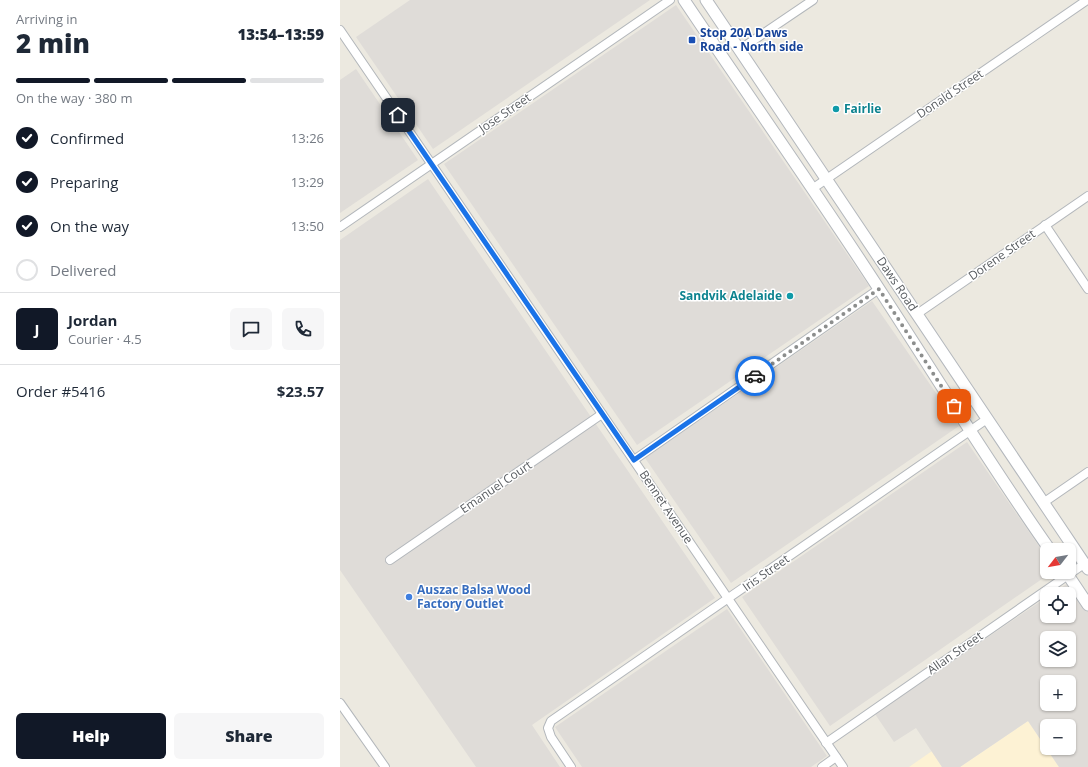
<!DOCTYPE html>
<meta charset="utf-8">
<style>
:root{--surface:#fff;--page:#f6f6f7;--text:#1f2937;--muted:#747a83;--line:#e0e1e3;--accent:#111827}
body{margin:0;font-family:"Open Sans",sans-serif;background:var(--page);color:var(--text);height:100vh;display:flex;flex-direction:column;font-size:15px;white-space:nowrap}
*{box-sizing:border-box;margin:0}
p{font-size:13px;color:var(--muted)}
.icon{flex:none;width:22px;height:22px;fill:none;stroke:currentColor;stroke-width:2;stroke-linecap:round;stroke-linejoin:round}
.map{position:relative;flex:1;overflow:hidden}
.side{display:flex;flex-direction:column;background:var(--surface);width:340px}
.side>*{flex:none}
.needle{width:26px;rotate:239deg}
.controls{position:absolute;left:700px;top:543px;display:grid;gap:8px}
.controls a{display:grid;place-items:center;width:36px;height:36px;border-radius:6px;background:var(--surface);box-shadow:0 1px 3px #0004;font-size:20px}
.pin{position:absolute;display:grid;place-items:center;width:34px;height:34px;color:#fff;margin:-17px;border-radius:8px;box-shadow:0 2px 6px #0006}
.courier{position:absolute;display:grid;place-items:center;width:40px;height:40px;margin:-20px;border:3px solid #1a73e8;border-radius:50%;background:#fff;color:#222;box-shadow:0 1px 5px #0007}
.summary em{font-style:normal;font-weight:800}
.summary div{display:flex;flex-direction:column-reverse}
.summary{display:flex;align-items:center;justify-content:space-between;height:68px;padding:0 16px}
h1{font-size:26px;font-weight:800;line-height:30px}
.bar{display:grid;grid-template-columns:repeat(4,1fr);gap:6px 4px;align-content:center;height:48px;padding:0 16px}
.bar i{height:5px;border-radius:3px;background:var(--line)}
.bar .active{background:var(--accent)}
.bar p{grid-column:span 4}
.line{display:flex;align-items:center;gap:10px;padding:0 16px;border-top:1px solid var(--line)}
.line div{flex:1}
.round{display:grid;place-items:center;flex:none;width:42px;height:42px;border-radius:6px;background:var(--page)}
ol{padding:0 16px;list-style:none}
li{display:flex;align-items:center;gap:12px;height:44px}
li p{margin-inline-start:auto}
li .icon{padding:4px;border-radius:50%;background:var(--accent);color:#fff;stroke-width:4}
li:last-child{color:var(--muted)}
li i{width:22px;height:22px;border:2px solid var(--line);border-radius:50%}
.primary-button{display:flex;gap:8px;margin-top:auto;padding:8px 16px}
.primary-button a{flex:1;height:46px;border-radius:6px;background:var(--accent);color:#fff;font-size:16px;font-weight:800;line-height:46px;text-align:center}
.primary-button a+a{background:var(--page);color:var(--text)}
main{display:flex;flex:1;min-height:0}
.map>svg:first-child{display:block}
</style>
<main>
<section class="side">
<div class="summary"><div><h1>2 min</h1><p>Arriving in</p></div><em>13:54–13:59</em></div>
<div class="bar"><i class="active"></i><i class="active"></i><i class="active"></i><i></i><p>On the way · 380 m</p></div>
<ol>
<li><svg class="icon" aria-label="check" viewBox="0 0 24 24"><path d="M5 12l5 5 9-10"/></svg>Confirmed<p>13:26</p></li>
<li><svg class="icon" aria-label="check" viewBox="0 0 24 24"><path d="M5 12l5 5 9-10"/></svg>Preparing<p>13:29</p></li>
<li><svg class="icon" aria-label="check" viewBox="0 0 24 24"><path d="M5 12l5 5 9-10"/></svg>On the way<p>13:50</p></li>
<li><i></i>Delivered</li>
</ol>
<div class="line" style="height:72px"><b class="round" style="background:var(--accent);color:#fff">J</b><div><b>Jordan</b><p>Courier · 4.5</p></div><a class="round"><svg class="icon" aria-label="chat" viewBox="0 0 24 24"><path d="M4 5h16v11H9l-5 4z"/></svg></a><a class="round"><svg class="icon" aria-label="phone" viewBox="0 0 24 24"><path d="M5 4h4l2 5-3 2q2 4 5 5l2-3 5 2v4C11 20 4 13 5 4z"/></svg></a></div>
<div class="line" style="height:52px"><div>Order #5416</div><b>$23.57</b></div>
<div class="primary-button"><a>Help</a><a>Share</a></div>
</section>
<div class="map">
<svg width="748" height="767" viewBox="0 0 748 767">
<rect width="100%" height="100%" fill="#ece9e0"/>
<g fill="#fdf2d4">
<path d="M 688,721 L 719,767 L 620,767 Z"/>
<path d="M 592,751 L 602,767 L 569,767 Z"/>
</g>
<g fill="#dfdcd8" fill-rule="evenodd">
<path d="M 70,0 L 310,0 L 93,149 L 16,37 Z"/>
<path d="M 336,5 L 529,286 L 297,445 L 104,164 Z"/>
<path d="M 16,69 L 78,160 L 0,213 L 0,80 Z"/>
<path d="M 88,179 L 375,598 L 192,725 L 220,767 L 136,767 L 0,570 L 0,240 Z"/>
<path d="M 532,301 L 619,426 L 391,583 L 305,458 Z"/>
<path d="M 627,442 L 707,558 L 707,572 L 712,572 L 490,726 L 402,597 Z"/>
<path d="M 728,583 L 748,612 L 748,767 L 719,767 L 688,721 L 620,767 L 602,767 L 576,728 L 554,742 L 535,714 L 707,597 L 707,616 L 729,616 L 729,594 L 712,594 ZM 707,638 L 729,638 L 729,660 L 707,660 ZM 707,682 L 729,682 L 729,704 L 707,704 ZM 707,726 L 729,726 L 729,748 L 707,748 Z"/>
<path d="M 387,609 L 487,756 L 471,767 L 242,767 L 215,727 Z"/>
</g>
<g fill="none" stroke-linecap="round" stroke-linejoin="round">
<defs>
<g id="street">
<path d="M 0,30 L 503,767"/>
<path d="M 399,50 L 473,0"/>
<path d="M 472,189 L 747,0"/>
<path d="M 705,225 L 748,289"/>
<path d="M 0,227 L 330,0"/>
<path d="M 577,314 L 748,196"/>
<path d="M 294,460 L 539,289"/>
<path d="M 703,503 L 748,472"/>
<path d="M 50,560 L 262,414"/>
<path d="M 0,703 L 45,767"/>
<path d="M 486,743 L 744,564"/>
<path d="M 231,767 L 211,737 L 208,728 L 211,721 L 647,419"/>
<path d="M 482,767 L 496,757"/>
</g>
<g id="secondary">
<path d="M 344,0 C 409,97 477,193 541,292 C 597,378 651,466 710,550"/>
<path d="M 366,0 L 748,569"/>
<path d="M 726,572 L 748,605"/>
</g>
</defs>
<use href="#street" stroke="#b3b7bb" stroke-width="10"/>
<use href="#secondary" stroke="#b4b8bd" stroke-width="13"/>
<use href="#street" stroke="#fff" stroke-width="8"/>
<use href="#secondary" stroke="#fff" stroke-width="11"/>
</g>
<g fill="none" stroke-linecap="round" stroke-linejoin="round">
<path stroke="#8c8e8d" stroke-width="4" stroke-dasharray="0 7.2" d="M 415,376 L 539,289 L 614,406"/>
<path stroke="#1a73e8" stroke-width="5" d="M 58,115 L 294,460 L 415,376"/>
</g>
<rect fill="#1a4fb4" stroke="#fff" stroke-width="1.5" x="348" y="36" width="8" height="8" rx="2"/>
<g fill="#0f9aa8" stroke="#fff" stroke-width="1.5">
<circle cx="496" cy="109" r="4"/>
<circle cx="450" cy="296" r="4"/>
</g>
<circle fill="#3f7fe0" stroke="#fff" stroke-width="1.5" cx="69" cy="597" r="4"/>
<g text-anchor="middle" stroke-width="3" stroke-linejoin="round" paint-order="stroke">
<g font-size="12" font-weight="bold" fill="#164399" stroke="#fff" text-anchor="start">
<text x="360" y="37">Stop 20A Daws<tspan x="360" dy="14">Road - North side</tspan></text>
</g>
<g font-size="12" fill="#595d61" stroke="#fff">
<text transform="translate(610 94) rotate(-34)" y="4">Donald Street</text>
<text transform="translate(165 113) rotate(-34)" y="4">Jose Street</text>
<text transform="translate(662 255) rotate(-35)" y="4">Dorene Street</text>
<text transform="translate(557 284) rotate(56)" y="4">Daws Road</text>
<text transform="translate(156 487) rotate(-34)" y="4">Emanuel Court</text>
<text transform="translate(326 507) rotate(56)" y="4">Bennet Avenue</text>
<text transform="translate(426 573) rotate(-35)" y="4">Iris Street</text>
<text transform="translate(615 653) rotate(-35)" y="4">Allan Street</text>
</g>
<g font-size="12" font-weight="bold" fill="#0d838f" stroke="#fff" text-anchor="start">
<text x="504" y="113">Fairlie</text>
<text x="442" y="300" text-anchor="end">Sandvik Adelaide</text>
</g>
<g font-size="12" font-weight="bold" fill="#366cbe" stroke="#fff" text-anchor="start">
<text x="77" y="594">Auszac Balsa Wood<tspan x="77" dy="14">Factory Outlet</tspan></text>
</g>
</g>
</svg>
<div class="controls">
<a><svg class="needle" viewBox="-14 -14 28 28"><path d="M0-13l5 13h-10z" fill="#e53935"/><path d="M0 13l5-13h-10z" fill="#747a83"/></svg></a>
<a><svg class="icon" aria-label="locate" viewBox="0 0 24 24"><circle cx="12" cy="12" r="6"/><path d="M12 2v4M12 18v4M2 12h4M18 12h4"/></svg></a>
<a><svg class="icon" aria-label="layers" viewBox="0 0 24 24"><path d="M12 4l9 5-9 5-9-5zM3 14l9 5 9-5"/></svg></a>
<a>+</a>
<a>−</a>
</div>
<div class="pin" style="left:614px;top:406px;background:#ea580c"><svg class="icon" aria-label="bag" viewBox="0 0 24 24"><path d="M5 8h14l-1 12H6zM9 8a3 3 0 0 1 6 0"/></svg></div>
<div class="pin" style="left:58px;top:115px;background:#1f2937"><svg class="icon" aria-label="home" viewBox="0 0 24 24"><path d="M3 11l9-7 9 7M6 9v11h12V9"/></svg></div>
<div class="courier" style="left:415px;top:376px"><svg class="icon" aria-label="car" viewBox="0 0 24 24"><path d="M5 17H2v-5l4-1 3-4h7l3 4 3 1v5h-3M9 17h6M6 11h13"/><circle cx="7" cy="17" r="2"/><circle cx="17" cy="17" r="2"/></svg></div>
</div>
</main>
